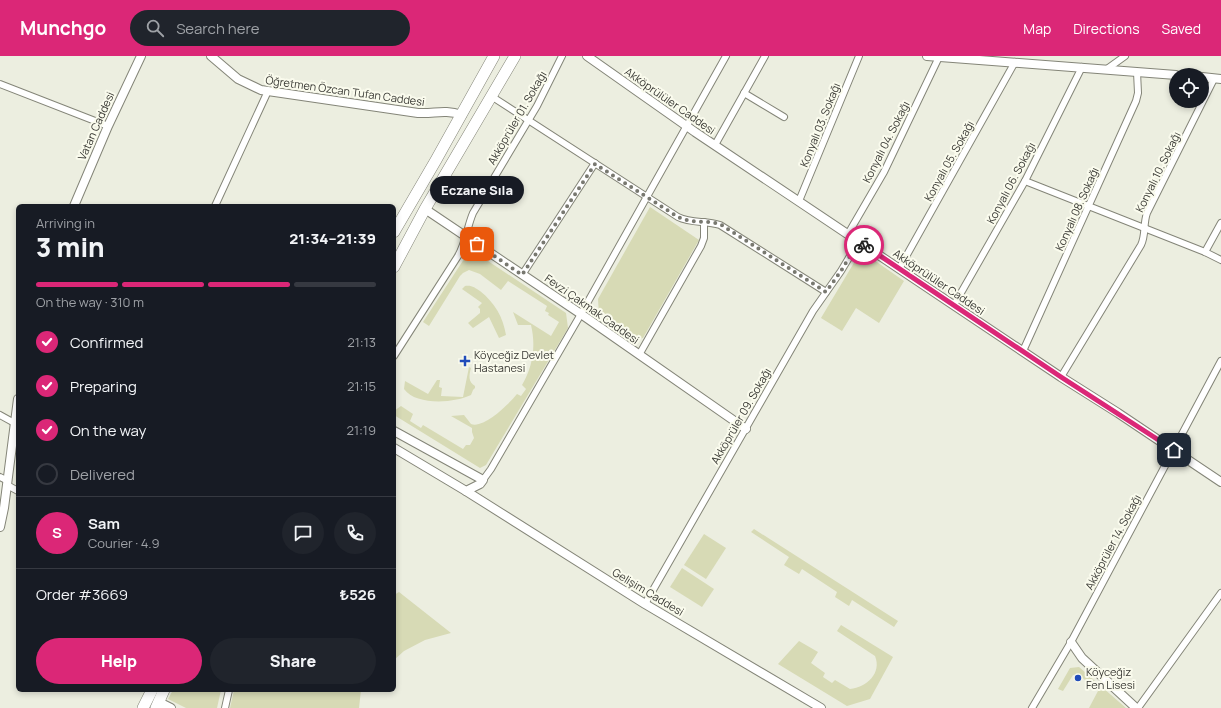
<!DOCTYPE html>
<meta charset="utf-8">
<style>
:root{--surface:#171b24;--page:#20242c;--text:#f1f3f6;--muted:#9ea1a6;--line:#363941;--accent:#db2777}
body{margin:0;font-family:Manrope,sans-serif;background:var(--page);color:var(--text);height:100vh;display:flex;flex-direction:column;font-size:15px;white-space:nowrap}
*{box-sizing:border-box;margin:0}
p{font-size:13px;color:var(--muted)}
.icon{flex:none;width:22px;height:22px;fill:none;stroke:currentColor;stroke-width:2;stroke-linecap:round;stroke-linejoin:round}
.map{position:relative;flex:1;overflow:hidden}
.sheet{position:absolute;left:16px;top:148px;width:380px;height:488px;display:flex;flex-direction:column;background:var(--surface);border-radius:6px;box-shadow:0 2px 6px #0003}
.sheet>*{flex:none}
.tools{position:absolute;left:1169px;top:12px;display:grid;gap:8px}
.tools a{display:grid;place-items:center;width:40px;height:40px;border-radius:50%;background:var(--surface);box-shadow:0 2px 6px #0003;font-size:20px}
.pin{position:absolute;display:grid;place-items:center;width:34px;height:34px;color:#fff;margin:-17px;border-radius:8px;box-shadow:0 2px 6px #0006}
.courier{position:absolute;display:grid;place-items:center;width:40px;height:40px;margin:-20px;border:3px solid #db2777;border-radius:50%;background:#fff;color:#222;box-shadow:0 1px 5px #0007}
.bubble{position:absolute;height:28px;border-radius:14px;background:var(--surface);box-shadow:0 2px 6px #0003;font-size:13px;font-weight:800;line-height:28px;text-align:center}
.summary em{font-style:normal;font-weight:800}
.summary div{display:flex;flex-direction:column-reverse}
.summary{display:flex;align-items:center;justify-content:space-between;height:68px;padding:0 20px}
h1{font-size:26px;font-weight:800;line-height:30px}
.bar{display:grid;grid-template-columns:repeat(4,1fr);gap:6px 4px;align-content:center;height:48px;padding:0 20px}
.bar i{height:5px;border-radius:3px;background:var(--line)}
.bar .active{background:var(--accent)}
.bar p{grid-column:span 4}
.line{display:flex;align-items:center;gap:10px;padding:0 20px;border-top:1px solid var(--line)}
.line div{flex:1}
.round{display:grid;place-items:center;flex:none;width:42px;height:42px;border-radius:21px;background:var(--page)}
ol{padding:0 20px;list-style:none}
li{display:flex;align-items:center;gap:12px;height:44px}
li p{margin-inline-start:auto}
li .icon{padding:4px;border-radius:50%;background:var(--accent);color:#fff;stroke-width:4}
li:last-child{color:var(--muted)}
li i{width:22px;height:22px;border:2px solid var(--line);border-radius:50%}
.button{display:flex;gap:8px;margin-top:auto;padding:8px 20px}
.button a{flex:1;height:46px;border-radius:24px;background:var(--accent);color:#fff;font-size:16px;font-weight:800;line-height:46px;text-align:center}
.button a+a{background:var(--page);color:var(--text)}
header{display:flex;align-items:center;gap:24px;box-sizing:border-box;height:56px;padding:0 20px;background:var(--accent);color:#fff}
header strong{font-size:19px}
nav{display:flex;gap:22px;margin-inline-start:auto;font-size:14px}
.search{width:280px;height:36px;background:var(--page);display:flex;align-items:center;gap:10px;box-sizing:border-box;padding:0 14px;border-radius:22px;color:var(--muted);font-size:15px}
.map>svg:first-child{display:block}
</style>
<header>
<strong>Munchgo</strong>
<div class="search"><svg class="icon" aria-label="search" viewBox="0 0 24 24"><circle cx="10" cy="10" r="6"/><path d="M15 15l6 6"/></svg>Search here</div>
<nav><a>Map</a><a>Directions</a><a>Saved</a></nav>
</header>
<div class="map">
<svg width="1221" height="652" viewBox="0 0 1221 652">
<rect width="100%" height="100%" fill="#eceee0"/>
<g fill="#d7dab5">
<path d="M 650,151 L 699,184 L 643,282 L 636,283 L 599,258 L 598,243 Z"/>
<path d="M 861,195 L 904,225 L 879,267 L 856,252 L 842,275 L 821,262 Z"/>
<path d="M 476,197 L 566,257 L 568,272 L 486,409 L 480,412 L 394,359 L 394,355 L 401,350 L 413,358 L 410,365 L 421,372 L 423,369 L 463,393 L 466,389 L 470,389 L 474,382 L 472,376 L 472,372 L 451,360 L 464,359 L 471,368 C 484,373 509,348 517,338 L 521,340 L 526,333 L 522,329 C 533,310 536,290 531,269 L 518,269 L 513,256 L 551,280 L 559,266 L 548,259 L 549,257 L 545,255 L 547,250 L 508,225 L 501,234 L 480,218 L 469,214 L 463,217 L 460,220 L 429,270 L 423,266 L 466,200 Z"/>
<path d="M 465,230 C 472,229 475,232 480,235 C 495,247 503,261 506,279 L 499,282 L 489,261 L 473,272 L 468,267 L 480,257 L 480,253 L 478,251 L 482,247 L 462,233 Z"/>
<path d="M 469,311 L 471,312 C 469,319 468,326 475,330 L 475,332 L 473,334 L 471,339 C 455,347 416,350 404,333 L 405,325 L 428,338 L 437,324 L 440,324 L 439,331 L 442,332 L 441,340 L 463,341 Z"/>
<path d="M 754,473 L 898,565 L 894,571 L 852,544 L 849,550 L 835,541 L 837,536 L 802,513 L 799,518 L 784,509 L 789,501 L 751,476 Z"/>
<path d="M 704,478 L 726,492 L 706,523 L 684,509 Z"/>
<path d="M 682,512 L 714,533 L 702,551 L 670,531 Z"/>
<path d="M 399,536 L 451,577 L 425,584 L 404,595 L 394,604 L 394,539 Z"/>
<path d="M 841,569 L 893,601 L 870,643 L 847,650 L 778,608 L 799,585 L 818,596 L 811,607 L 825,617 L 823,621 L 832,627 L 835,624 L 850,633 C 867,631 882,617 875,600 L 837,575 Z"/>
<path d="M 1079,611 L 1126,652 L 1089,652 L 1098,635 L 1078,618 L 1073,619 L 1063,635 L 1058,633 L 1070,612 Z"/>
<path d="M 173,634 L 221,634 L 217,652 L 186,652 L 168,643 Z"/>
<path d="M 234,634 L 361,634 L 359,652 L 230,652 Z"/>
</g>
<g fill="none" stroke-linecap="round" stroke-linejoin="round">
<defs>
<g id="minor">
<path d="M 1107,13 L 1125,0"/>
<path d="M 0,28 L 108,70"/>
<path d="M 744,37 L 784,61"/>
<path d="M 491,40 L 678,161 C 692,168 706,164 720,169 L 826,236"/>
<path d="M 715,89 L 765,0"/>
<path d="M 1025,125 L 1205,196 L 1221,204"/>
<path d="M 799,145 L 859,0"/>
<path d="M 215,150 L 268,35"/>
<path d="M 848,178 L 884,116 L 939,1"/>
<path d="M 1205,196 L 1221,167"/>
<path d="M 899,213 L 1015,6"/>
<path d="M 522,219 L 595,107"/>
<path d="M 954,249 L 1025,125 L 1082,11"/>
<path d="M 1023,295 L 1136,45 L 1138,37 L 1137,16"/>
<path d="M 639,299 L 701,190 L 704,182 L 704,166"/>
<path d="M 394,300 L 458,200 C 466,186 467,171 473,157 L 537,50 L 562,0"/>
<path d="M 1061,321 L 1141,189 C 1146,179 1143,168 1147,157 L 1214,23"/>
<path d="M 0,359 L 18,369"/>
<path d="M 0,421 L 8,425"/>
<path d="M 483,424 L 491,413 L 581,258 L 726,0"/>
<path d="M 7,429 L 18,435"/>
<path d="M 645,548 L 813,255 L 841,215 L 859,185"/>
<path d="M 225,652 L 229,634"/>
<path d="M 1032,652 L 1071,586 L 1221,305"/>
<path d="M 1138,652 L 1221,537"/>
</g>
<g id="tertiary">
<path d="M 211,0 L 238,23 L 261,34 L 418,57 C 436,58 443,53 462,59"/>
<path d="M 587,0 L 695,76 L 1061,321 L 1118,357 L 1221,426"/>
<path d="M 927,0 L 1176,19"/>
<path d="M 1202,21 L 1221,23"/>
<path d="M 74,150 L 108,70 L 141,0"/>
<path d="M 425,153 L 581,258 L 746,373"/>
<path d="M 394,375 L 483,424 L 480,428 L 466,435 L 394,392"/>
<path d="M 466,435 L 645,548 L 821,652"/>
<path d="M 0,471 L 4,452 L 18,343"/>
<path d="M 1071,586 L 1082,602 L 1136,652"/>
<path d="M 159,646 L 171,652"/>
</g>
<g id="trunk">
<path d="M 394,176 L 436,104 L 494,0"/>
<path d="M 394,211 L 425,153 L 515,0"/>
<path d="M 143,652 L 152,634"/>
<path d="M 156,652 L 164,634"/>
</g>
</defs>
<use href="#minor" stroke="#848578" stroke-width="8"/>
<use href="#tertiary" stroke="#848578" stroke-width="10"/>
<use href="#trunk" stroke="#848578" stroke-width="12"/>
<use href="#minor" stroke="#fff" stroke-width="6"/>
<use href="#tertiary" stroke="#fff" stroke-width="8"/>
<use href="#trunk" stroke="#fff" stroke-width="11"/>
</g>
<g fill="none" stroke-linecap="round" stroke-linejoin="round">
<path stroke="#787870" stroke-width="4" stroke-dasharray="0 7.2" d="M 477,188 L 522,219 L 595,108 L 678,161 C 692,168 706,164 720,168 L 826,236 L 841,215 L 859,185 L 864,189"/>
<path stroke="#db2777" stroke-width="5" d="M 864,189 L 1061,321 L 1174,394"/>
</g>
<g fill="#204cba" stroke="#fafbed" stroke-width="1.5">
<path d="M463 299h4v4h4v4h-4v4h-4v-4h-4v-4h4z"/>
<circle cx="1078" cy="622" r="4"/>
</g>
<g text-anchor="middle" stroke-width="4" stroke-linejoin="round" paint-order="stroke">
<g font-size="11" fill="#393934" stroke="#fafbed">
<text transform="translate(345 35) rotate(8)" y="4">Öğretmen Özcan Tufan Caddesi</text>
<text transform="translate(670 45) rotate(35)" y="4">Akköprülüler Caddesi</text>
<text transform="translate(517 62) rotate(-60)" y="4">Akköprüler 01. Sokağı</text>
<text transform="translate(820 69) rotate(-68)" y="4">Konyalı 03. Sokağı</text>
<text transform="translate(96 70) rotate(-66)" y="4">Vatan Caddesi</text>
<text transform="translate(886 86) rotate(-63)" y="4">Konyalı 04. Sokağı</text>
<text transform="translate(949 105) rotate(-61)" y="4">Konyalı 05. Sokağı</text>
<text transform="translate(1158 116) rotate(-64)" y="4">Konyalı 10. Sokağı</text>
<text transform="translate(1011 127) rotate(-62)" y="4">Konyalı 06. Sokağı</text>
<text transform="translate(1077 153) rotate(-66)" y="4">Konyalı 08. Sokağı</text>
<text transform="translate(939 226) rotate(34)" y="4">Akköprülüler Caddesi</text>
<text transform="translate(592 253) rotate(35)" y="4">Fevzi Çakmak Caddesi</text>
<text transform="translate(741 360) rotate(-60)" y="4">Akköprüler 09. Sokağı</text>
<text transform="translate(1113 486) rotate(-62)" y="4">Akköprüler 14. Sokağı</text>
<text transform="translate(648 536) rotate(31)" y="4">Gelişim Caddesi</text>
</g>
<g font-size="11" fill="#393934" stroke="#fafbed" text-anchor="start">
<text x="474" y="303">Köyceğiz Devlet<tspan x="474" dy="13">Hastanesi</tspan></text>
<text x="1086" y="620">Köyceğiz<tspan x="1086" dy="13">Fen Lisesi</tspan></text>
</g>
</g>
</svg>
<div class="tools">
<a><svg class="icon" aria-label="locate" viewBox="0 0 24 24"><circle cx="12" cy="12" r="6"/><path d="M12 2v4M12 18v4M2 12h4M18 12h4"/></svg></a>
</div>
<div class="pin" style="left:477px;top:188px;background:#ea580c"><svg class="icon" aria-label="bag" viewBox="0 0 24 24"><path d="M5 8h14l-1 12H6zM9 8a3 3 0 0 1 6 0"/></svg></div>
<div class="pin" style="left:1174px;top:394px;background:#1f2937"><svg class="icon" aria-label="home" viewBox="0 0 24 24"><path d="M3 11l9-7 9 7M6 9v11h12V9"/></svg></div>
<div class="courier" style="left:864px;top:189px"><svg class="icon" aria-label="bike" viewBox="0 0 24 24"><circle cx="6" cy="16" r="4"/><circle cx="18" cy="16" r="4"/><path d="M6 16l4-8h5l3 8M10 8l3 8H6M13 5h3"/></svg></div>
<div class="bubble" style="left:430px;top:120px;width:94px">Eczane Sıla</div>
<section class="sheet">
<div class="summary"><div><h1>3 min</h1><p>Arriving in</p></div><em>21:34–21:39</em></div>
<div class="bar"><i class="active"></i><i class="active"></i><i class="active"></i><i></i><p>On the way · 310 m</p></div>
<ol>
<li><svg class="icon" aria-label="check" viewBox="0 0 24 24"><path d="M5 12l5 5 9-10"/></svg>Confirmed<p>21:13</p></li>
<li><svg class="icon" aria-label="check" viewBox="0 0 24 24"><path d="M5 12l5 5 9-10"/></svg>Preparing<p>21:15</p></li>
<li><svg class="icon" aria-label="check" viewBox="0 0 24 24"><path d="M5 12l5 5 9-10"/></svg>On the way<p>21:19</p></li>
<li><i></i>Delivered</li>
</ol>
<div class="line" style="height:72px"><b class="round" style="background:var(--accent);color:#fff">S</b><div><b>Sam</b><p>Courier · 4.9</p></div><a class="round"><svg class="icon" aria-label="chat" viewBox="0 0 24 24"><path d="M4 5h16v11H9l-5 4z"/></svg></a><a class="round"><svg class="icon" aria-label="phone" viewBox="0 0 24 24"><path d="M5 4h4l2 5-3 2q2 4 5 5l2-3 5 2v4C11 20 4 13 5 4z"/></svg></a></div>
<div class="line" style="height:52px"><div>Order #3669</div><b>₺526</b></div>
<div class="button"><a>Help</a><a>Share</a></div>
</section>
</div>
